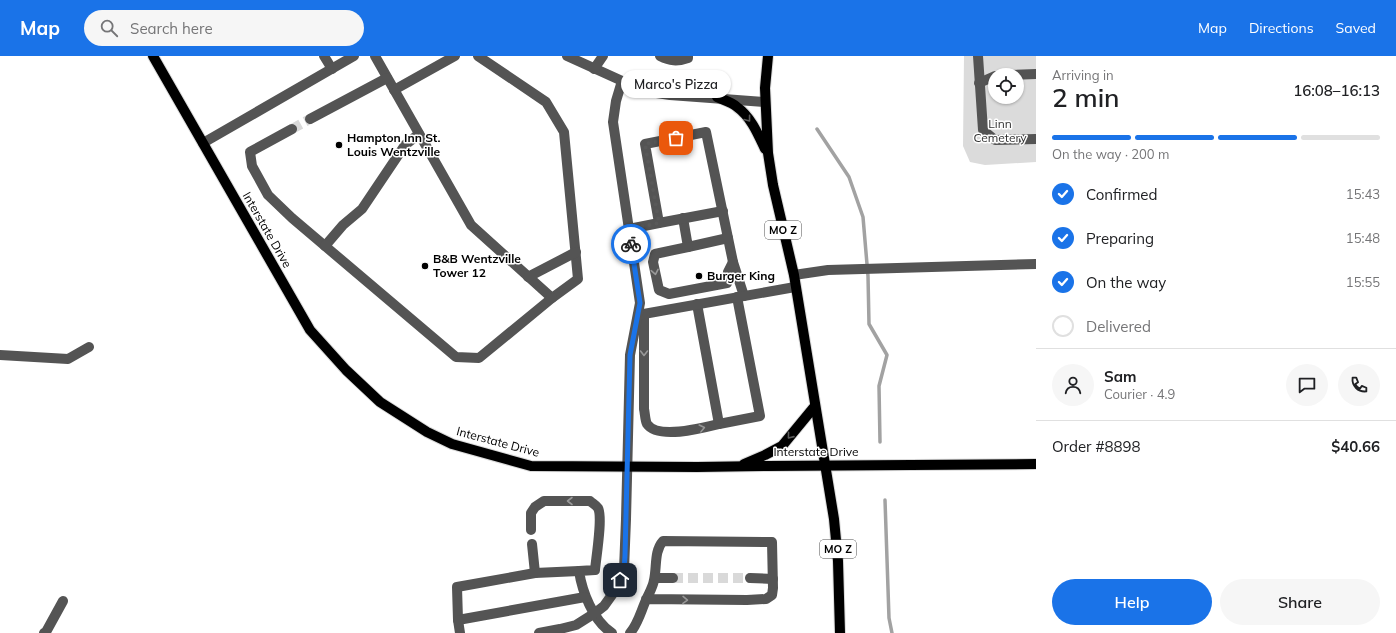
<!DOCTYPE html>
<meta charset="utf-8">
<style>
:root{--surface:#fff;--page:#f6f6f6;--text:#202124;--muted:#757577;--line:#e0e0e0;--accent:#1a73e8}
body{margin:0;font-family:Mulish,sans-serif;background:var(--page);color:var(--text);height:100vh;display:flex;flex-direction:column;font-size:15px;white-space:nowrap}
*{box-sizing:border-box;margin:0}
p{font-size:13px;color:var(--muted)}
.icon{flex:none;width:22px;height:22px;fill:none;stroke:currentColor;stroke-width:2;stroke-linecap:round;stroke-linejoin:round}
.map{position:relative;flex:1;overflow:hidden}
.side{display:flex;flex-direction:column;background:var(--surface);width:360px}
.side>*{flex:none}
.controls{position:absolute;left:988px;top:12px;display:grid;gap:8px}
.controls a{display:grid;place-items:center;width:36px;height:36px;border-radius:50%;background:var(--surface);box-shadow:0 1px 3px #0004;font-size:20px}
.pin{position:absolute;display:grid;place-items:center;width:34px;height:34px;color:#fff;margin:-17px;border-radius:8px;box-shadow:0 2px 6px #0006}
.courier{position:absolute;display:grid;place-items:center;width:40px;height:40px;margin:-20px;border:3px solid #1a73e8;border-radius:50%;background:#fff;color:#222;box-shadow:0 1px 5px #0007}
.bubble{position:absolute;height:28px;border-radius:14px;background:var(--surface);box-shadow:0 1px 3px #0004;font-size:13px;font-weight:600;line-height:28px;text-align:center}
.head em{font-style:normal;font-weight:600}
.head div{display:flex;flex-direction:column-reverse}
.head{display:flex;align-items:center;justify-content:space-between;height:68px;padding:0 16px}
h1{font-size:26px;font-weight:600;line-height:30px}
.bar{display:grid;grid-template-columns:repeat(4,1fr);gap:6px 4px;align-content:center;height:48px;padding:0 16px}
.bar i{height:5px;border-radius:3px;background:var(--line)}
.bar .on{background:var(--accent)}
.bar p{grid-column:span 4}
.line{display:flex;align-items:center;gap:10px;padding:0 16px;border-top:1px solid var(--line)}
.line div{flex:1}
.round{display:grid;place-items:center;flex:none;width:42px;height:42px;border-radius:21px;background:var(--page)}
ol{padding:0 16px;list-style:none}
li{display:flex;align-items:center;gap:12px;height:44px}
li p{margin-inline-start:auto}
li .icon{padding:4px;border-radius:50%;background:var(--accent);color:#fff;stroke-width:4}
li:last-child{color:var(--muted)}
li i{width:22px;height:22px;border:2px solid var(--line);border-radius:50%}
.button{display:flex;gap:8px;margin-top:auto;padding:8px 16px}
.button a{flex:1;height:46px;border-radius:24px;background:var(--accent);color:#fff;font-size:16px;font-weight:600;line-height:46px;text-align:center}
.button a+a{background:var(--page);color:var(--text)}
header{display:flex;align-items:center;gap:24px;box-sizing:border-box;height:56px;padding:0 20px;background:var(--accent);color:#fff}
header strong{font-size:19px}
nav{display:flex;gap:22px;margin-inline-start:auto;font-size:14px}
.search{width:280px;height:36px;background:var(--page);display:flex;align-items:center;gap:10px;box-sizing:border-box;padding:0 14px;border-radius:22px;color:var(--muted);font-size:15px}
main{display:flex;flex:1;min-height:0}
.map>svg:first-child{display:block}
</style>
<header>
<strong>Map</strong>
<div class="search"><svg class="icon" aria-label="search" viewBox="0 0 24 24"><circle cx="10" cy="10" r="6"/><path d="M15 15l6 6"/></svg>Search here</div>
<nav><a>Map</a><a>Directions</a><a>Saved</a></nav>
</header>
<main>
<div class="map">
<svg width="1036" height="577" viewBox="0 0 1036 577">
<rect width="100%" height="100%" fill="#fff"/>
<path fill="#dbdbdb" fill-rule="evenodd" d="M 964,0 L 1036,0 L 1036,106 L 985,109 L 970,106 L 963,90 ZM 995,19 L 1017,19 L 1017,41 L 995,41 Z"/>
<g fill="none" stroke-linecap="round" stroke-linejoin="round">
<g stroke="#a2a2a2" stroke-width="3.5">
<path d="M 817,73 L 849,121 L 863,161 L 868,220 L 869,268 L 887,299 L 879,330 L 880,386"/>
<path d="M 885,444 L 889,562 L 892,577"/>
</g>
<g stroke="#d9d9d9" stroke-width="10" stroke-dasharray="10 5" stroke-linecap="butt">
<path d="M 292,73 L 310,63"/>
<path d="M 673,522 L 750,522"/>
</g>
<defs>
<g id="major">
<path d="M 153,0 L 310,274 L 346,314 L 380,346 L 427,376 L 452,388 L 531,410 L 697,411 L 768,410 L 1036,408"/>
<path d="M 768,0 L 765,32 L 768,97 L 773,129 L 794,219 L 834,463 L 838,505 L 840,577"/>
<path d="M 717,41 C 723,44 732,46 737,51 C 751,61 758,78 765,93"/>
<path d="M 744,408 L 765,399 L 782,390 L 815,350"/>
</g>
</defs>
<use href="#major" stroke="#dbdbdb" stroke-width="12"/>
<g stroke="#545454" stroke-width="10">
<path d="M 324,0 L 332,13"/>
<path d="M 375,0 L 471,169 L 552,242 L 578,223 L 564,76 L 546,46 L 478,0"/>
<path d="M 567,0 L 631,29 L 650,36 L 670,39 L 765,46"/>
<path d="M 660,0 C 670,5 677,6 688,2 L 688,0"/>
<path d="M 978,0 L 983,74 L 995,84 L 1036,83"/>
<path d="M 594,13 L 603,0"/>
<path d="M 1012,19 L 1036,18"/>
<path d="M 979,27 L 995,20"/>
<path d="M 394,34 L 455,0"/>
<path d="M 310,63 L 387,22"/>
<path d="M 292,73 L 250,96 L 252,110 L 268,139 L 292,162 L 325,190"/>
<path d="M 419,78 L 405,89 L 362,153 L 343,169 L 325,190 L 456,301 L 479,302 L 552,242"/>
<path d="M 203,87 L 354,0"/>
<path d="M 683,162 L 688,191 L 728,182"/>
<path d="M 659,167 L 723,155"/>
<path d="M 629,173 L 659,167 L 645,88 L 706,76 L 733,206 L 744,240"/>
<path d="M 688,191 L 655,198 L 653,206 L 659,234 L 669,238 L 727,227 L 728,216 L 733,206"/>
<path d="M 794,219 L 828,214 L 1036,208"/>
<path d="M 528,221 L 576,196"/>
<path d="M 697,248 L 719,368 L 760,360 L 737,241"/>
<path d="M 644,258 L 644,353 C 645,357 645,364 647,368 C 658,384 703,372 719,368"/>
<path d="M 638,259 L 795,231"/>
<path d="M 0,299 L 68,303 L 89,291"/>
<path d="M 531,474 L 531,457 L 535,451 L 544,445 L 590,445 C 592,447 596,449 598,452 C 603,461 596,502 595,514 L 579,515 C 582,535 593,565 612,577"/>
<path d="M 532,488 L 535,517"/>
<path d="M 579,515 L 535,517 L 457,531 L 458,564 L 585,541"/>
<path d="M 655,522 L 673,522"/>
<path d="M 750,522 L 773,523"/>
<path d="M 458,564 L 460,577"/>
<path d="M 44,577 L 46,576 L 63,545"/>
<path d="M 539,577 L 560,573 L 576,569 L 595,557 L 604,550 L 614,536 L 620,524 L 624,514 L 626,463 L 630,299 L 640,247 L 613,66 L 616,45 L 622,25"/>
<path d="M 630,577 C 638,568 641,555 646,544 C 649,537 653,531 654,524 C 657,511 654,495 663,485 L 772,486 L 773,532 L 772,539 L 766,543 L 747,544 L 646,543"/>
</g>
<use href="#major" stroke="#000" stroke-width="10"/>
</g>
<defs><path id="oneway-chevron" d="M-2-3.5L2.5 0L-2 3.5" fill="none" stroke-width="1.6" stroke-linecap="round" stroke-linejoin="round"/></defs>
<g stroke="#595959">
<use href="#oneway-chevron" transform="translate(748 63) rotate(53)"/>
<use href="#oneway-chevron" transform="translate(790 380) rotate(129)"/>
</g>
<g stroke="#989898">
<use href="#oneway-chevron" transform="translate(655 216) rotate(79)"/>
<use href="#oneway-chevron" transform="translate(644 297) rotate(90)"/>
<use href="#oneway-chevron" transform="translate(702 372) rotate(-14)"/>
<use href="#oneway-chevron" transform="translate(570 445) rotate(180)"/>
<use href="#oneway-chevron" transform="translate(685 544) rotate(1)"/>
</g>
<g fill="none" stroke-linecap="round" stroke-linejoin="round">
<path stroke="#595959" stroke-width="4" stroke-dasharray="0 7.2" d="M 631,188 L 629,173 L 659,167 L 645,88 L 676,82"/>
<path stroke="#1a73e8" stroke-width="5" d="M 620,524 L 624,514 L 625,500 L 630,299 L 640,247 L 631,188"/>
</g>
<g fill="#000" stroke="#fff" stroke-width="1.5">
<circle cx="339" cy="89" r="4"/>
<circle cx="425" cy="210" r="4"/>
<circle cx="699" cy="220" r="4"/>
</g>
<g text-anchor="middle" stroke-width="3" stroke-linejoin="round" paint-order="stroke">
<g fill="#fff" stroke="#4c4c4c" stroke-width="1">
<rect x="765" y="165" width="36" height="18" rx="3"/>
<rect x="820" y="484" width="36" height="18" rx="3"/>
</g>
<g font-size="11" font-weight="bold" fill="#000">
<text x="783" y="178">MO Z</text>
<text x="838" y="497">MO Z</text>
</g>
<g font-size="12" fill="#323232" stroke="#fff">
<text x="1000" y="72">Linn<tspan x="1000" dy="14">Cemetery</tspan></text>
</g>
<g font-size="12" font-weight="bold" fill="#000" stroke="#fff" text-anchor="start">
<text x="347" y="86">Hampton Inn St.<tspan x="347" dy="14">Louis Wentzville</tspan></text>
<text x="433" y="207">B&amp;B Wentzville<tspan x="433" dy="14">Tower 12</tspan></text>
<text x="707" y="224">Burger King</text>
</g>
<g font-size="12" fill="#000" stroke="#fff">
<text transform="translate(267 174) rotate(60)" y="4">Interstate Drive</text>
<text transform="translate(498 386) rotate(15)" y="4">Interstate Drive</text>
<text x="816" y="400">Interstate Drive</text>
</g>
</g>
</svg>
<div class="controls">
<a><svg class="icon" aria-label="locate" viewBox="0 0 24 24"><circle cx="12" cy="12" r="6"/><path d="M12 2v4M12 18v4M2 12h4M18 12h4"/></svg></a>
</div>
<div class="pin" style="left:676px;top:82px;background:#ea580c"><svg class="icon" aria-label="bag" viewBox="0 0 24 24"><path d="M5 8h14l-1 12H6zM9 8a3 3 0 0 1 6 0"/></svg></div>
<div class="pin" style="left:620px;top:524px;background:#1f2937"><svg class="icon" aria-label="home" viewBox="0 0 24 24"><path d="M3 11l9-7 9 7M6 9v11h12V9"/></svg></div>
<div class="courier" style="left:631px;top:188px"><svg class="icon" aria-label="bike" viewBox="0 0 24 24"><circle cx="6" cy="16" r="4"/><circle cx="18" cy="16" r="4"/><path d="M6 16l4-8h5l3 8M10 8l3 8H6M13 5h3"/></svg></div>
<div class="bubble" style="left:621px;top:14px;width:110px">Marco's Pizza</div>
</div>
<section class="side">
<div class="head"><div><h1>2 min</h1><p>Arriving in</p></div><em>16:08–16:13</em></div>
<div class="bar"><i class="on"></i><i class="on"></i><i class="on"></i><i></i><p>On the way · 200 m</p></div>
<ol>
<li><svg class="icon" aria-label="check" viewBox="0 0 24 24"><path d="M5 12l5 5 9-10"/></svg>Confirmed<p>15:43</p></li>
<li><svg class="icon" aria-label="check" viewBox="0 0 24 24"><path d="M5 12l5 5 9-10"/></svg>Preparing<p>15:48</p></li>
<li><svg class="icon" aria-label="check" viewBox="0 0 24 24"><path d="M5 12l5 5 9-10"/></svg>On the way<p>15:55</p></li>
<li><i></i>Delivered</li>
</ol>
<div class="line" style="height:72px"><a class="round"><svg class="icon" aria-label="person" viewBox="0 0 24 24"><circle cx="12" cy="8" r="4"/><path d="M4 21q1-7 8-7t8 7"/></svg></a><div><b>Sam</b><p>Courier · 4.9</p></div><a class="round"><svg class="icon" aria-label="chat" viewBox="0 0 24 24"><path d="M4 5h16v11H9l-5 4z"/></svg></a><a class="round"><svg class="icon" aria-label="phone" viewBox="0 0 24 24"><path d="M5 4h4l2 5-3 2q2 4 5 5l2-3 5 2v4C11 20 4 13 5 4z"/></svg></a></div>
<div class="line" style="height:52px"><div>Order #8898</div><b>$40.66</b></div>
<div class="button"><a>Help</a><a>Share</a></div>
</section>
</main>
